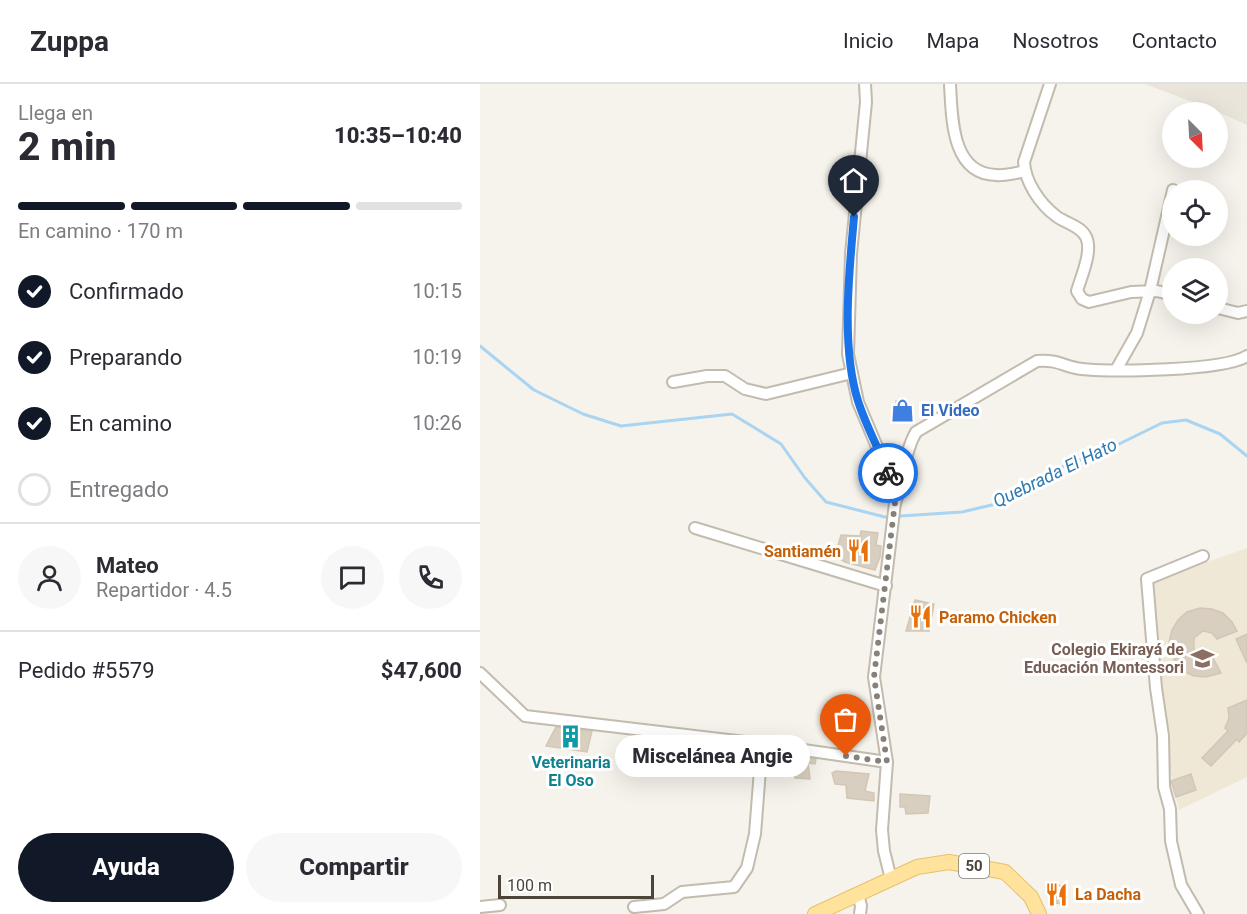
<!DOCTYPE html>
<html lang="es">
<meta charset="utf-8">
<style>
:root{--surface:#fff;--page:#f7f7f7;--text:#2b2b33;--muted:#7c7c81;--line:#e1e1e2;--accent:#111827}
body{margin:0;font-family:Roboto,sans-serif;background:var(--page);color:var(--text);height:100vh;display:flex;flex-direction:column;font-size:22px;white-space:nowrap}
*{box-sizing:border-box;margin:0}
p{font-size:20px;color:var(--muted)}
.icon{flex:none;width:33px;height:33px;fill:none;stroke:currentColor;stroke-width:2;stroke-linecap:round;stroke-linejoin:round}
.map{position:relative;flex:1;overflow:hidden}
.sheet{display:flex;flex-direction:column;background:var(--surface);width:480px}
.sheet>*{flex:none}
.needle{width:39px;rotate:156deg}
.tools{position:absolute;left:682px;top:18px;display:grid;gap:12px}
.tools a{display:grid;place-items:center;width:66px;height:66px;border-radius:50%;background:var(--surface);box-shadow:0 6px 24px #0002;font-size:30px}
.scale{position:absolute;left:18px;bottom:15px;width:156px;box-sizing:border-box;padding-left:6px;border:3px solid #4b4439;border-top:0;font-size:16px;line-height:21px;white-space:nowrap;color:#4b4439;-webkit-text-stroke:4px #fff;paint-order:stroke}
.pin{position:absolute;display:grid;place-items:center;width:51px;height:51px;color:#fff;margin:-62px -26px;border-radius:50% 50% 50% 0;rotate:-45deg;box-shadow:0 0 6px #0007}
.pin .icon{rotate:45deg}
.courier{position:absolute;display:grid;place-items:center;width:60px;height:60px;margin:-30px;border:4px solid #1a73e8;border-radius:50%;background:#fff;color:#222;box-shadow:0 2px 8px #0007}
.bubble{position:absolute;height:42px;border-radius:21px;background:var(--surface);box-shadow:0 6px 24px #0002;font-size:20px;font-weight:800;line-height:42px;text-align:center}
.headline em{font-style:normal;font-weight:800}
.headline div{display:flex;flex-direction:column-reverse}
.headline{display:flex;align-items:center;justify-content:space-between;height:102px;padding:0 18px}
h1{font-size:39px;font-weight:800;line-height:45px}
.bar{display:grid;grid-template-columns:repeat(4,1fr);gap:9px 6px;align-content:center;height:72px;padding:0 18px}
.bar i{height:8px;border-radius:4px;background:var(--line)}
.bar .on{background:var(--accent)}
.bar p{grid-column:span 4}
.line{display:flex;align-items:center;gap:15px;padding:0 18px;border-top:2px solid var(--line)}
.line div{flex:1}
.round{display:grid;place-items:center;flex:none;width:63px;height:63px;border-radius:32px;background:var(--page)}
ol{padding:0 18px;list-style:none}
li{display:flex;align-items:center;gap:18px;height:66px}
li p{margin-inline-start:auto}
li .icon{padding:6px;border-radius:50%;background:var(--accent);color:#fff;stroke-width:4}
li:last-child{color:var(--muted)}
li i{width:33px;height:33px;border:3px solid var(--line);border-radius:50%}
.action{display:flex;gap:12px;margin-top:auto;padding:12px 18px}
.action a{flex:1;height:69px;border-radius:36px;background:var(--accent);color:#fff;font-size:24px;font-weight:800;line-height:69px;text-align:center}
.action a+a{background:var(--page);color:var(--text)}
header{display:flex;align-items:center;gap:36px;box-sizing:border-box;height:84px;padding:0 30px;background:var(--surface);border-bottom:2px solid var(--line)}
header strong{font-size:28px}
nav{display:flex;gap:33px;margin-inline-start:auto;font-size:21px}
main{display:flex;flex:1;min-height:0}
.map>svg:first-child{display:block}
</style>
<header>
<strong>Zuppa</strong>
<nav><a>Inicio</a><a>Mapa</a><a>Nosotros</a><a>Contacto</a></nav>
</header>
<main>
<section class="sheet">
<div class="headline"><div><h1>2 min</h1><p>Llega en</p></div><em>10:35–10:40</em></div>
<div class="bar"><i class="on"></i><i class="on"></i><i class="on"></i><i></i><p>En camino · 170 m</p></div>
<ol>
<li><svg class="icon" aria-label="check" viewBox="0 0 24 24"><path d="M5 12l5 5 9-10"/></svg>Confirmado<p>10:15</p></li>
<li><svg class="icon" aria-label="check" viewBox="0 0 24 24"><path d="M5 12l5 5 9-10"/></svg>Preparando<p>10:19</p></li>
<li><svg class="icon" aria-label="check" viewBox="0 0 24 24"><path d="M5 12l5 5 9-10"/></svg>En camino<p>10:26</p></li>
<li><i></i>Entregado</li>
</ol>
<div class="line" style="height:108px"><a class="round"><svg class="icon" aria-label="person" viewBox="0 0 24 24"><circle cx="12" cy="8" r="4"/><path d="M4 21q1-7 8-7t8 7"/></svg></a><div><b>Mateo</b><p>Repartidor · 4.5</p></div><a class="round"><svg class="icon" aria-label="chat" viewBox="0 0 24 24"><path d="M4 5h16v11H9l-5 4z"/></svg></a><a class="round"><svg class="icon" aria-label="phone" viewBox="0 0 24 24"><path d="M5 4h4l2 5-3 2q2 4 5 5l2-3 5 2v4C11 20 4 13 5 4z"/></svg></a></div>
<div class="line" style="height:78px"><div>Pedido #5579</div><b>$47,600</b></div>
<div class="action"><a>Ayuda</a><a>Compartir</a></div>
</section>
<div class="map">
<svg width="767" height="830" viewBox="0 0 767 830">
<rect width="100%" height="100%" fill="#f6f3ec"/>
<path fill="#eae5da" d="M 665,0 L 767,0 L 767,41 L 738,28 Z"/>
<path fill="#efe8d6" d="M 767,464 L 767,693 L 699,726 L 690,686 L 688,648 L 665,500 Z"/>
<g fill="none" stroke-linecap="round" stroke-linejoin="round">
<path stroke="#a9d4f2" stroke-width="3" d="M 0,262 L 54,306 L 103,330 L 141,342 L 252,330 L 301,360 L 325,394 L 346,418 L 405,433 L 482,428 L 516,420 L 558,393 L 639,360 L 682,339 L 706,336 L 740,350 L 767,372"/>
</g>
<g fill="#d8cfc1" stroke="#d3c7b4" stroke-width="1.5">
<path d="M 416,317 L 427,318 L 432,334 L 419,337 Z"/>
<path d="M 381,447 L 398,449 L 396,461 L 401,462 L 400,473 L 395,486 L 365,478 L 355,472 L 361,451 L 380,452 Z"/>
<path d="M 435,516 L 454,520 L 449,547 L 426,547 Z"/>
<path d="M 720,524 L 732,525 L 743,529 L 752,538 L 757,547 L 737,555 L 732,549 L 723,547 L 714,554 L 714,566 L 721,571 L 731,570 L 741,589 L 726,593 L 714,592 L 703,587 L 695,578 L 689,558 L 692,546 L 698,536 L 707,528 Z"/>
<path d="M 767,550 L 767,579 L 756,555 Z"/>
<path d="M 767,616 L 767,649 L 759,658 L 757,655 L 731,682 L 722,674 L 748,647 L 745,644 L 749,634 L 748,624 Z"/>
<path d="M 76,643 L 112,647 L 107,668 L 66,662 Z"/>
<path d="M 312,672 L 336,675 L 335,680 L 328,679 L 330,695 L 315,694 Z"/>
<path d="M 356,687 L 389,690 L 385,707 L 394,709 L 394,717 L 367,714 L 366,701 L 355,700 L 352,689 Z"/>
<path d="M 711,690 L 716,706 L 696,713 L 691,697 Z"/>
<path d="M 420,710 L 450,712 L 448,729 L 426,730 L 425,723 L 420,723 Z"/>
<path d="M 572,800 L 584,802 L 582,820 L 569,818 Z"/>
</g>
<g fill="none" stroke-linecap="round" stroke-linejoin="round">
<defs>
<g id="minor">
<path d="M 385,0 L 386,18 L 371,170 L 368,270 L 378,318 L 411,396 L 415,419 L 394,593 L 407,678 L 402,746 L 404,767 L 411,795"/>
<path d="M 470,0 C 472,33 471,90 516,91 C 525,92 536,89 545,87"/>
<path d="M 570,0 L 544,78 C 545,98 560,120 576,132 C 585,139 601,142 606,153 C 613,167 601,193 597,207 L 602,215 L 609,218 L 651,208 L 677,207 L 693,211"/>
<path d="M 738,224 L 758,229 L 767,227"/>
<path d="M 636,286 L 657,249 L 670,207 L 693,106"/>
<path d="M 193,298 L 227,292 L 245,292 L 265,305 L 286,310 L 372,289"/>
<path d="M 415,419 C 424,395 424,369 436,348 L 557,277 C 578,275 584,283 602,285 C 633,288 744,287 767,272"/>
<path d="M 215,444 L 406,502"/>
<path d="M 0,589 L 45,632 L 282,660 L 407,678"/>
<path d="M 378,810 L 381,822 L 380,830"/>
<path d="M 0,823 L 20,821"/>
<path d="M 154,823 L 184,820 L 202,808 L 254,803 L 267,784 L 275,750 L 282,660"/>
<path d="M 718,830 L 701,801 L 691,757 L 690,725 L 684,703 L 683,652 L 676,604 L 667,495 L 723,472"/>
</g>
<path id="major" d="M 335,830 L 437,783 L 469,778 L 525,788 L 551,813 L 559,830"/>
</defs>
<use href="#minor" stroke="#c2bbae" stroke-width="14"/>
<use href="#major" stroke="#e6c16a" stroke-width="16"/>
<use href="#minor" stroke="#fff" stroke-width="10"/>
<use href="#major" stroke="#ffe39c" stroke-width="14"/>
</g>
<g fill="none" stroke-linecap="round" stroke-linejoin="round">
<path stroke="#878178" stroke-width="6" stroke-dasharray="0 10.8" d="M 366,672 L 407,678 L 394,593 L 415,418 L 408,389"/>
<path stroke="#1a73e8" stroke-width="8" d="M 374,133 C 369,189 361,263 378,317 C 386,342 399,365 408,389"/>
</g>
<defs>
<symbol id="shop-bare" viewBox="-9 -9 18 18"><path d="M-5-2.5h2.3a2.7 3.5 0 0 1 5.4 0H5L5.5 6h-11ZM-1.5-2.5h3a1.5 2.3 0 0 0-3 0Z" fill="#3f7fe0" stroke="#fff" stroke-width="2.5" paint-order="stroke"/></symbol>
<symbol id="restaurant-bare" viewBox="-9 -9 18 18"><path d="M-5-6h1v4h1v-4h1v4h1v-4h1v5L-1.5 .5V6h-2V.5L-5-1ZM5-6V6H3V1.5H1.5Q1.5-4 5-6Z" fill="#e8710a" stroke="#fff" stroke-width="2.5" paint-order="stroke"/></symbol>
<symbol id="school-bare" viewBox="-9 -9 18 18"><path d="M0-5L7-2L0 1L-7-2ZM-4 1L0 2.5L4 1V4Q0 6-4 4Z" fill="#8d6e63" stroke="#fff" stroke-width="2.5" paint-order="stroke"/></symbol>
<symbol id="building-bare" viewBox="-9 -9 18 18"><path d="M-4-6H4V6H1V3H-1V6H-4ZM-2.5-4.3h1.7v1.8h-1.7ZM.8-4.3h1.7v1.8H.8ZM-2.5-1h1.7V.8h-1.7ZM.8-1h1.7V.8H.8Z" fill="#0f9aa8" stroke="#fff" stroke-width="2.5" paint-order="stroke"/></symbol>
</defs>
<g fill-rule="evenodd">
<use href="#shop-bare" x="406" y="310" width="33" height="33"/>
<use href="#restaurant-bare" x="362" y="450" width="33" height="33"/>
<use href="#restaurant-bare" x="424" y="516" width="33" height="33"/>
<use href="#school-bare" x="706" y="558" width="33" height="33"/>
<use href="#building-bare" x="74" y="636" width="33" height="33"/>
<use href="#restaurant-bare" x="560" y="794" width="33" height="33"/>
</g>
<g text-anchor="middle" stroke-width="6" stroke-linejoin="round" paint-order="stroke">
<rect fill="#fff" stroke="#817c74" stroke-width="1.5" x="479" y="770" width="30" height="24" rx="4.5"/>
<g font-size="15" font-weight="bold" fill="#4b4439">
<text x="494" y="787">50</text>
</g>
<g font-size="16" font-weight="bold" fill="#366cbe" stroke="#fff" text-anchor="start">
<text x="441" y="332">El Video</text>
</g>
<g font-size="16" font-weight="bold" fill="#c56008" stroke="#fff" text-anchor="start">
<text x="361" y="473" text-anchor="end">Santiamén</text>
<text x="459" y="539">Paramo Chicken</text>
<text x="595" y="816">La Dacha</text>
</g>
<g font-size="16" font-weight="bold" fill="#785e54" stroke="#fff" text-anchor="end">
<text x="704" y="571">Colegio Ekirayá de<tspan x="704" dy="18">Educación Montessori</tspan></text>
</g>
<g font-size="16" font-weight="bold" fill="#0d838f" stroke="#fff">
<text x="91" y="684">Veterinaria<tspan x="91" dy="18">El Oso</tspan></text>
</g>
<g font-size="18" font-style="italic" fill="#2e7ab2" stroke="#fff">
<text transform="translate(575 389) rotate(-26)" y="6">Quebrada El Hato</text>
</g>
</g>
</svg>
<div class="tools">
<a><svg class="needle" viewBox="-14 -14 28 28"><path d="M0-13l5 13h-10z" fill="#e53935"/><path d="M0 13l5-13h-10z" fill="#7c7c81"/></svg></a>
<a><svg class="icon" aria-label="locate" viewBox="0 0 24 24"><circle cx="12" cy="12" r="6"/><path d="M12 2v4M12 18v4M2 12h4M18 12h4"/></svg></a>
<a><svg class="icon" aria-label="layers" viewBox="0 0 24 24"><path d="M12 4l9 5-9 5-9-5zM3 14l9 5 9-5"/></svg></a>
</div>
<div class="scale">100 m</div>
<div class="pin" style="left:366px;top:672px;background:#ea580c"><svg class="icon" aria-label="bag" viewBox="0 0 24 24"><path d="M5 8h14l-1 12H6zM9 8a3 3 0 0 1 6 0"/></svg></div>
<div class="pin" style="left:374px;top:133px;background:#1f2937"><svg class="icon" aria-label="home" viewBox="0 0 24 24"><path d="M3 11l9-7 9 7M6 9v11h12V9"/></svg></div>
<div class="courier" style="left:408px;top:389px"><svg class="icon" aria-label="bike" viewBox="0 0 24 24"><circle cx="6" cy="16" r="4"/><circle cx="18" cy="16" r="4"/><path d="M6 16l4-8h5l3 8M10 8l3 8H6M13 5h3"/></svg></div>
<div class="bubble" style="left:135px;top:651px;width:195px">Miscelánea Angie</div>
</div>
</main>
